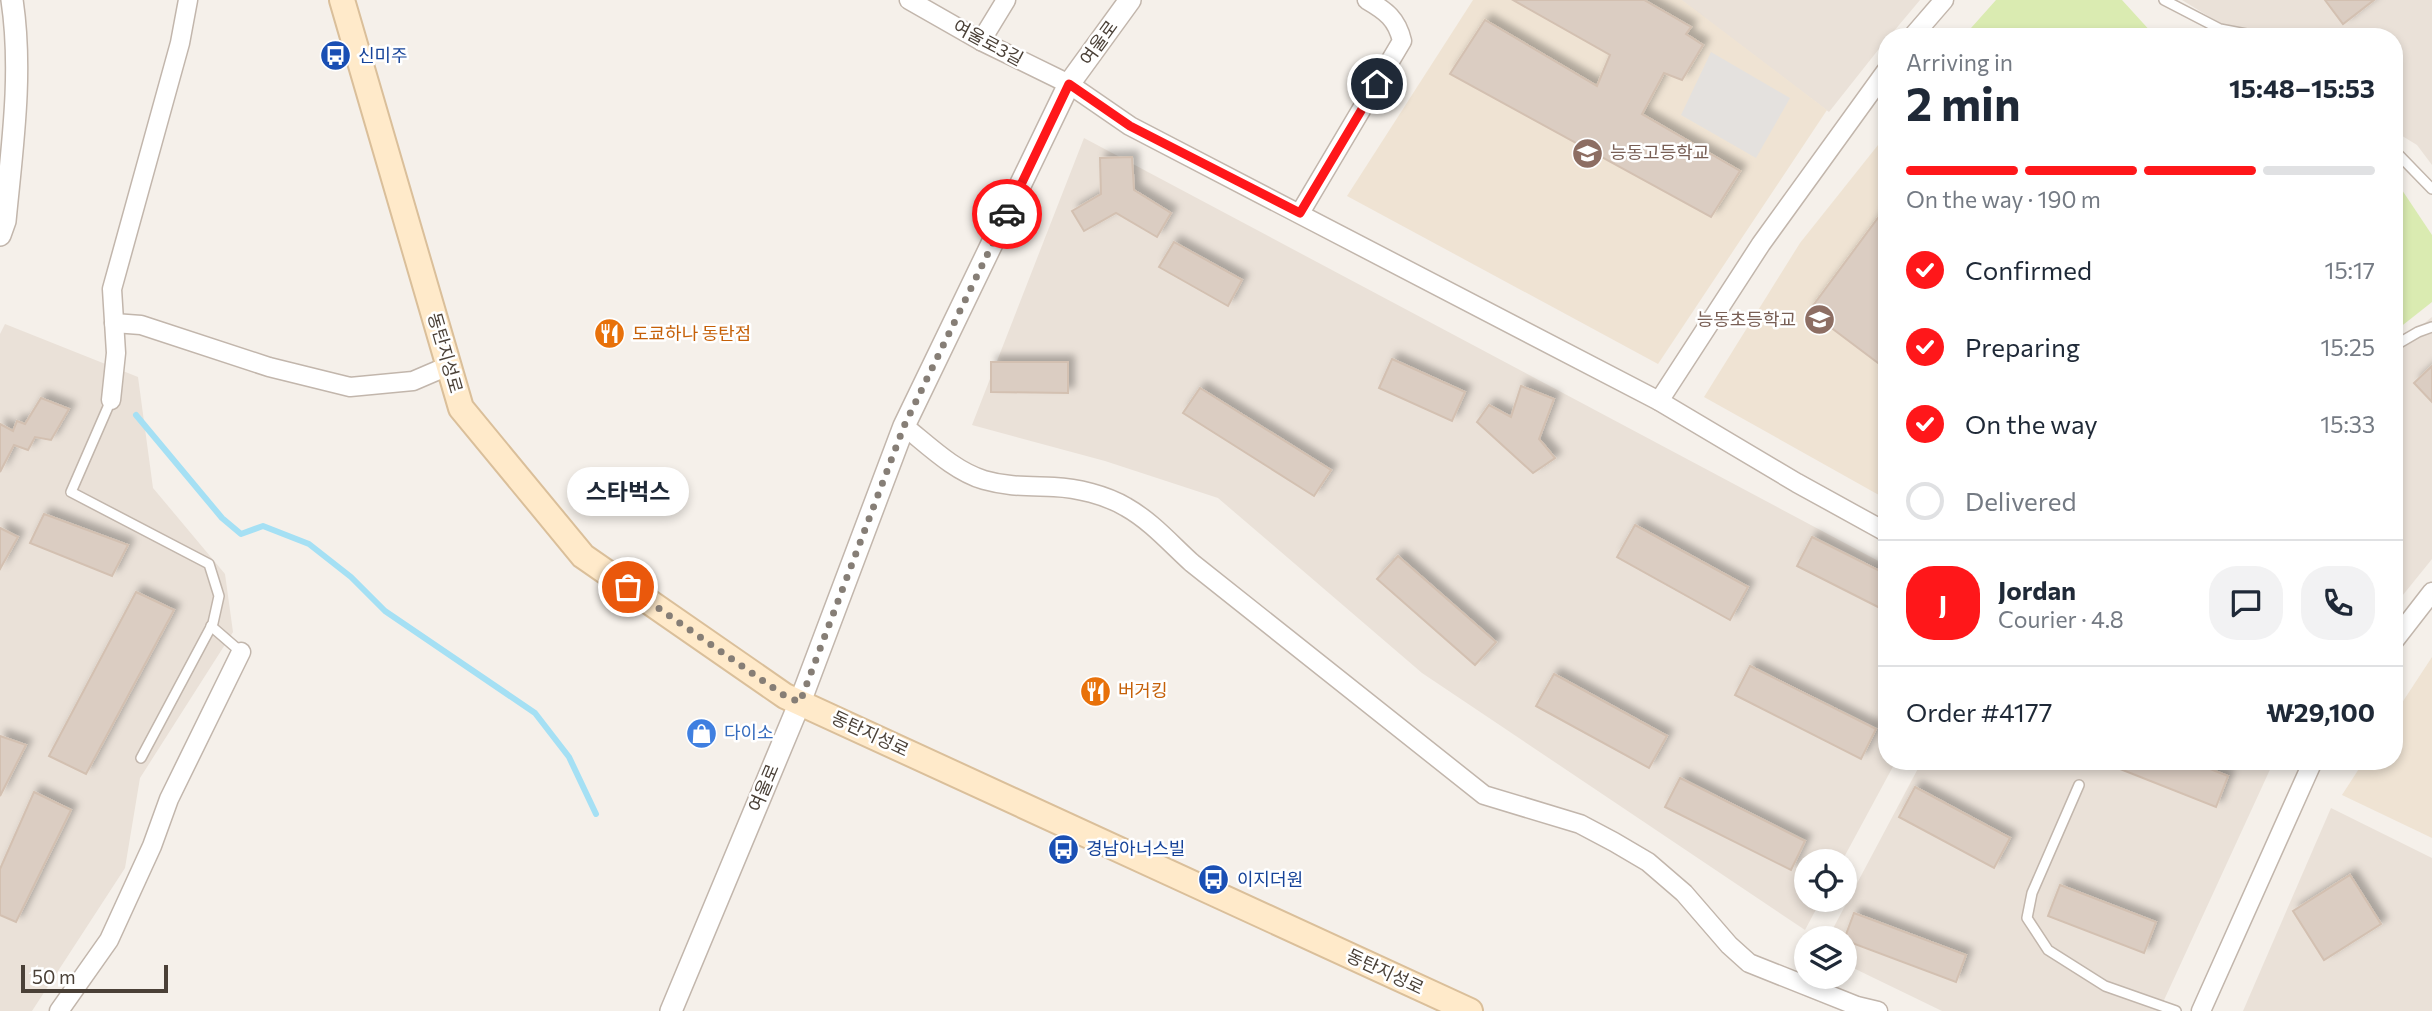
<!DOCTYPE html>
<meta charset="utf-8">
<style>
:root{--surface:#fff;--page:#f2f2f3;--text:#1f2937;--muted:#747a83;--line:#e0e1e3;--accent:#ff171a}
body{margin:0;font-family:Commissioner,"Noto Sans KR",sans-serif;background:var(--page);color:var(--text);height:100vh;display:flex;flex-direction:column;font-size:26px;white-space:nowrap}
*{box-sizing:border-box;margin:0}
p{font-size:23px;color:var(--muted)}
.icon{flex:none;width:38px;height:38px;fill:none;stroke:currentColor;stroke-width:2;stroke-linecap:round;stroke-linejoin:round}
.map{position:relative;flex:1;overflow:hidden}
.panel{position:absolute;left:1878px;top:28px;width:525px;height:742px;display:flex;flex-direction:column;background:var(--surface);border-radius:28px;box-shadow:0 4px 10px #0003}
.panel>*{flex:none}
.controls{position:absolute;left:1794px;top:849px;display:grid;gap:14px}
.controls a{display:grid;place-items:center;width:63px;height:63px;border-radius:50%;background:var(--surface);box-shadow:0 4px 10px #0003;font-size:35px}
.scale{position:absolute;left:21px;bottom:18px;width:147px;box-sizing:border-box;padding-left:7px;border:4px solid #4a4037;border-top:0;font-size:19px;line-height:24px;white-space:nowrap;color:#4a4037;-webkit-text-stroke:5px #fff;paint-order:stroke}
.pin{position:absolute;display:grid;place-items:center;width:60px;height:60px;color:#fff;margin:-30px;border:4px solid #fff;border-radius:50%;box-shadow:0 2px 7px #0007}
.courier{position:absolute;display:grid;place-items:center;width:70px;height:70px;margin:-35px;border:5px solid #ff171a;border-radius:50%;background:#fff;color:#222;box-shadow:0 2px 9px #0007}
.bubble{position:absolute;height:49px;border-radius:24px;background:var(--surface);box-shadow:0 4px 10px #0003;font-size:23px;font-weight:700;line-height:49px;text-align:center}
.overview em{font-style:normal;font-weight:700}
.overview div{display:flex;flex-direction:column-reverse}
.overview{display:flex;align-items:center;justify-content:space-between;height:119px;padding:0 28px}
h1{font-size:46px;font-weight:700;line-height:52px}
.bar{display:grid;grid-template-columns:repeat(4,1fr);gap:10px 7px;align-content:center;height:84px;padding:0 28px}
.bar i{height:9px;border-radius:5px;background:var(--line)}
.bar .current{background:var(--accent)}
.bar p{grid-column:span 4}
.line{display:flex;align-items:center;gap:18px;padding:0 28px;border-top:2px solid var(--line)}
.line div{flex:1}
.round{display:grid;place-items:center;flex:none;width:74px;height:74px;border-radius:28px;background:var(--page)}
ol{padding:0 28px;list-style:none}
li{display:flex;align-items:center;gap:21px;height:77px}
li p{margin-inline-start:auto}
li .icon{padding:7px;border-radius:50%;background:var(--accent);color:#fff;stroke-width:4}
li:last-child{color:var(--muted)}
li i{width:38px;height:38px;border:4px solid var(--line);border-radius:50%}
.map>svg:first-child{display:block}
</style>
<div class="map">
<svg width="2432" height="1011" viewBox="0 0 2432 1011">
<defs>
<filter id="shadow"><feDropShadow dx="6" dy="-6" stdDeviation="3.5" flood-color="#0004"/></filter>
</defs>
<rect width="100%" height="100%" fill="#f5f0ea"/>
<g fill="#eae1d8">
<path d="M 1681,0 L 1920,0 L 1889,37 L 1886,37 L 1886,40 L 1829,112 Z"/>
<path d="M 2182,0 L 2432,0 L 2432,165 L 2417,145 L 2394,131 L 2394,37 L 2242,37 Z"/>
<path d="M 1084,138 L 1886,565 L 1886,761 L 1896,761 L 1842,861 L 1806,861 L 1806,900 L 1821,900 L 1805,930 L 1422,673 L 1218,498 L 1105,461 L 972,425 Z"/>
<path d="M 2432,317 L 2432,559 L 2394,606 L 2394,348 Z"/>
<path d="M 5,324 L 138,377 L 153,488 L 225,574 L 233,632 L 140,778 L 125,868 L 32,1011 L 0,1011 L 0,334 Z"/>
<path d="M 1922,761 L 2268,761 L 2273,763 L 2159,1011 L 1942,1011 L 1845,964 L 1844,938 L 1828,938 Z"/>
<path d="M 2331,808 L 2432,858 L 2432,1011 L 2243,1011 Z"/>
</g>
<g fill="#efe3d3">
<path d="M 1473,0 L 1682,0 L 1827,110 L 1658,364 L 1347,196 Z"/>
<path d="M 1886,135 L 1886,499 L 1704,397 L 1800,243 Z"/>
<path d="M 2432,657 L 2432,838 L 2342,795 L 2364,761 L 2394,761 L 2394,715 Z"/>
</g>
<g fill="#daebb1">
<path d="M 1996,0 L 2122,0 L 2153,34 L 2159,37 L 1963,37 Z"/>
<path d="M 2394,178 L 2432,235 L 2432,302 L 2394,332 Z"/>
</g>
<path fill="#e4e1de" d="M 1711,52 L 1790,98 L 1756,158 L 1681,115 Z"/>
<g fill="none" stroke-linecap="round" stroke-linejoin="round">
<path stroke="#a5e0f4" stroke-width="6" d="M 136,415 L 222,518 L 241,534 L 263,526 L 309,544 L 351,577 L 385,611 L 535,713 L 569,757 L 596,814"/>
</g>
<g fill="#dbcdc2" stroke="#d3c0b1" stroke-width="2" filter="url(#shadow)">
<path d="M 1513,0 L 1644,0 L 1691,27 L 1686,34 L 1703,45 L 1682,80 L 1664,73 L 1642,114 L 1740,171 L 1711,217 L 1450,74 L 1485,20 L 1597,86 L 1610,55 Z"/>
<path d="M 2325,0 L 2374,0 L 2343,24 Z"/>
<path d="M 1132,157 L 1134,190 L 1171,213 L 1157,237 L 1116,213 L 1084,231 L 1072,211 L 1101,194 L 1100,158 Z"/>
<path d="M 1886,207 L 1886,369 L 1809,311 Z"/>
<path d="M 1174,242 L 1242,280 L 1228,306 L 1159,267 Z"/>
<path d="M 1392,359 L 1465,392 L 1452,421 L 1379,388 Z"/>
<path d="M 991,362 L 1068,362 L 1068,393 L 991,392 Z"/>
<path d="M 2432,366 L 2432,402 L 2414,383 Z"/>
<path d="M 1521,386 L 1554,399 L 1539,439 L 1555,458 L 1533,473 L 1477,422 L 1489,405 L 1511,417 Z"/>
<path d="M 1200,388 L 1331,470 L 1314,496 L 1183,413 Z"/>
<path d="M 41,398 L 69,409 L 51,440 L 35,437 L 28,450 L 14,445 L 0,472 L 0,424 L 13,431 L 17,421 L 25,424 Z"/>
<path d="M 44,514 L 128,545 L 112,576 L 30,543 Z"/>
<path d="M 1635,525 L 1748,587 L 1730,620 L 1617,557 Z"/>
<path d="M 0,528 L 18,537 L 0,569 Z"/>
<path d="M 1812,537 L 1886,574 L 1886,611 L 1797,566 Z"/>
<path d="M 1398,556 L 1496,642 L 1475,665 L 1377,579 Z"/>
<path d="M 136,592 L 174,610 L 86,774 L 49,756 Z"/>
<path d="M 1750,666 L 1876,729 L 1861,759 L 1735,695 Z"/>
<path d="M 1554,674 L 1667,736 L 1649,768 L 1536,706 Z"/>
<path d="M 0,736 L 26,745 L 0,796 Z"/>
<path d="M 2100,761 L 2190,761 L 2228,776 L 2216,807 Z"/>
<path d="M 1680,778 L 1805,841 L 1791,870 L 1665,807 Z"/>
<path d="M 1915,787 L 2010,838 L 1994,868 L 1899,817 Z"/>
<path d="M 34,792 L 71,810 L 16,922 L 0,915 L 0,869 Z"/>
<path d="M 2350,875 L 2381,924 L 2324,960 L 2293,911 Z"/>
<path d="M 2060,885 L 2156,922 L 2144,953 L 2048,916 Z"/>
<path d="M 1854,913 L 1966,955 L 1956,982 L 1844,940 Z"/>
</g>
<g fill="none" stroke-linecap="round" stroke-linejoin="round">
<defs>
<g id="service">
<path d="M 2164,0 L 2220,29 L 2262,37"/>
<path d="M 2394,150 L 2432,189"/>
<path d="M 2394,346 L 2418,332 L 2432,327"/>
<path d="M 111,400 L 71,492 L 209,564 L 219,596 L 213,623 L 141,758"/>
<path d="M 211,626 L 241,652"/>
<path d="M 2079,785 L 2032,893 L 2027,918 L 2048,950 L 2105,986 L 2176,1011"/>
</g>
<g id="minor">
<path d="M 909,0 L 981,41 L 1069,84 L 1130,126 L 1659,401 L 1797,483 L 1886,532"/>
<path d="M 1912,37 L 1944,0"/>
<path d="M 981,41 L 1006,0"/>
<path d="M 1300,213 L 1402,41 C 1397,19 1386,11 1367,0"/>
<path d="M 114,323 L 141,325 L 269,367 L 350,387 L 413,381 L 448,366"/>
<path d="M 111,400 L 116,353 L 112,289 L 180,43 L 188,0"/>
<path d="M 1659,401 L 1761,244 L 1886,71"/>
<path d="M 904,426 C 928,445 954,471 984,480 C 1008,487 1030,486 1054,487 C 1077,488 1106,495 1126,507 C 1151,521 1171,544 1192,563 L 1484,795 L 1580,824 L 1614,842 L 1648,862 L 1684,893 L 1729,945 L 1749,963 L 1857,1006 L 1878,1011"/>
<path d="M 2394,641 L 2432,592"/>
<path d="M 59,1011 L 109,940 L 152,846 L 169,799 L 241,652"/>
<path d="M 2201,1011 L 2313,761"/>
</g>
<g id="tertiary">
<path d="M 0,235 L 5,221 C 12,148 23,73 12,0"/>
<path d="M 671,1011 L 800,702 L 904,426 L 1069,84 L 1130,0"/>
</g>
<path id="secondary" d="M 342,0 L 461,408 L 583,556 L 785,696 L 1470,1011"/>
</defs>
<use href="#service" stroke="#c2b6ac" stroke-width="12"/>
<use href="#minor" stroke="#c2b6ac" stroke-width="21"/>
<use href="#tertiary" stroke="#c2b6ac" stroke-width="24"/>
<use href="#secondary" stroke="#dabf9a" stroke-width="28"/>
<use href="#service" stroke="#fff" stroke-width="9"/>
<use href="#minor" stroke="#fff" stroke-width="18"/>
<use href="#tertiary" stroke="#fff" stroke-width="21"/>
<use href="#secondary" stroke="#ffeaca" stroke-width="24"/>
</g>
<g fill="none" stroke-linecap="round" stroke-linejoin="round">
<path stroke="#867e76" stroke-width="7" stroke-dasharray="0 12.6" d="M 628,587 L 785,696 L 800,702 L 904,426 L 1007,214"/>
<path stroke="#ff171a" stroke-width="9" d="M 1007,214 L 1069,84 L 1130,126 L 1300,213 L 1377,84"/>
</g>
<defs>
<symbol id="bus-disc" viewBox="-11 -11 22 22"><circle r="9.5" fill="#1a4fb4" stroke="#fff"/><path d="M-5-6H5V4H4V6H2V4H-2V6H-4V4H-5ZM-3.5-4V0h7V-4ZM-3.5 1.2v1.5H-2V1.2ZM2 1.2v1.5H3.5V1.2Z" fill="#fff"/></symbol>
<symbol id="school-disc" viewBox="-11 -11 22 22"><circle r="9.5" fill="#8d6e63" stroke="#fff"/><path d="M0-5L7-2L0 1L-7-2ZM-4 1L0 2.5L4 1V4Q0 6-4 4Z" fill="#fff"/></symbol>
<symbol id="restaurant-disc" viewBox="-11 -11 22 22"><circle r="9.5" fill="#e8710a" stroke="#fff"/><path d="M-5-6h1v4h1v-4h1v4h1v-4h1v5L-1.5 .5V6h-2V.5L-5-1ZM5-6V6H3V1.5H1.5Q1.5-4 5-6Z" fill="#fff"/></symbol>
<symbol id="shop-disc" viewBox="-11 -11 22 22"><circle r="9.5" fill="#3f7fe0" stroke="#fff"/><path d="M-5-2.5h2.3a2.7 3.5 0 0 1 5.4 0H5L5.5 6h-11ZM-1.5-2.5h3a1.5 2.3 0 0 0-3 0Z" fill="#fff"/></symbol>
</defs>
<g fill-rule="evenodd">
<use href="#bus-disc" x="318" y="38" width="35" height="35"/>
<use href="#school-disc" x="1570" y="136" width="35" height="35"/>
<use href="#school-disc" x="1802" y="302" width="35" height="35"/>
<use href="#restaurant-disc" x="592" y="316" width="35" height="35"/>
<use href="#restaurant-disc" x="1078" y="674" width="35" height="35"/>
<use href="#shop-disc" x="684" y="716" width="35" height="35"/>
<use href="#bus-disc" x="1046" y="832" width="35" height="35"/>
<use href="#bus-disc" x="1196" y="862" width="35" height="35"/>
</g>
<g text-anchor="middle" stroke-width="5" stroke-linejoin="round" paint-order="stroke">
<g font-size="18" fill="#4a4037" stroke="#fff">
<text transform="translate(988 43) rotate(28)" y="6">여울로3길</text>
<text transform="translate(1099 43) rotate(-54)" y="6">여울로</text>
<text transform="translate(445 353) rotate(74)" y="6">동탄지성로</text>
<text transform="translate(870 734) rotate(25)" y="6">동탄지성로</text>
<text transform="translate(764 788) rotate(-67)" y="6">여울로</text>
<text transform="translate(1385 972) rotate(25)" y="6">동탄지성로</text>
</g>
<g font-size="18" fill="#164399" stroke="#fff" text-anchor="start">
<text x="358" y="62">신미주</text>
<text x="1086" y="855">경남아너스빌</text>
<text x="1237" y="886">이지더원</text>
</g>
<g font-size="18" fill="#785e54" stroke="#fff" text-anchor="start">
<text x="1610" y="159">능동고등학교</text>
<text x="1796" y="326" text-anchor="end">능동초등학교</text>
</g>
<g font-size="18" fill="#c56008" stroke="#fff" text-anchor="start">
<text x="632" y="340">도쿄하나 동탄점</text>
<text x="1118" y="697">버거킹</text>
</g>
<g font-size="18" fill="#366cbe" stroke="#fff" text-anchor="start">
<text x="724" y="739">다이소</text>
</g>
</g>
</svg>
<div class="controls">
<a><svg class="icon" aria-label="locate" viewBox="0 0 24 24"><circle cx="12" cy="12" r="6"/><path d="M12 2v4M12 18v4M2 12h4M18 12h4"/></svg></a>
<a><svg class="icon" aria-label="layers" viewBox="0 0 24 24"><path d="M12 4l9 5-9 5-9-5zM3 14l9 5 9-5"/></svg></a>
</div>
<div class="scale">50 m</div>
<div class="pin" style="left:628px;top:587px;background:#ea580c"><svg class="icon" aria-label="bag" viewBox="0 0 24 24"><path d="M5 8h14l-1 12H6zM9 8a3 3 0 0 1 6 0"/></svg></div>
<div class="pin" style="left:1377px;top:84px;background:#1f2937"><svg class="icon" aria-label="home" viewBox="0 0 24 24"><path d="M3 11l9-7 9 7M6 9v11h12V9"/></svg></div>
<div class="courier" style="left:1007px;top:214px"><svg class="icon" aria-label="car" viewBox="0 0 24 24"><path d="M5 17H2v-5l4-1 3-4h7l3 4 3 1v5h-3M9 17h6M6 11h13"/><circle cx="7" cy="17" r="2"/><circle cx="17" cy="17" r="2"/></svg></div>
<div class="bubble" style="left:567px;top:467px;width:122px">스타벅스</div>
<section class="panel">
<div class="overview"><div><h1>2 min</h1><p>Arriving in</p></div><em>15:48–15:53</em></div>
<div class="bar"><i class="current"></i><i class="current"></i><i class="current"></i><i></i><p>On the way · 190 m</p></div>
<ol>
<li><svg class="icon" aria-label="check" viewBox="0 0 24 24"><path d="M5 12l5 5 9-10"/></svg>Confirmed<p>15:17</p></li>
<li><svg class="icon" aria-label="check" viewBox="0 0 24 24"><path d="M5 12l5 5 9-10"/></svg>Preparing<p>15:25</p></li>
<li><svg class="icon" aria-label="check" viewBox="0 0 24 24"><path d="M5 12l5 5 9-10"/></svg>On the way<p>15:33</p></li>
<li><i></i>Delivered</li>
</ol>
<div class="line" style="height:126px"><b class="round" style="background:var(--accent);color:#fff">J</b><div><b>Jordan</b><p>Courier · 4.8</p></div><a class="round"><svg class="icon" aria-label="chat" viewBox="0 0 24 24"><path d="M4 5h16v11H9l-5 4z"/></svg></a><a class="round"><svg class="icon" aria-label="phone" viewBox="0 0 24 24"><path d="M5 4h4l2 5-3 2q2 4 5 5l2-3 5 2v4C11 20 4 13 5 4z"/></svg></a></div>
<div class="line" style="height:91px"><div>Order #4177</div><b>₩29,100</b></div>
</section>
</div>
